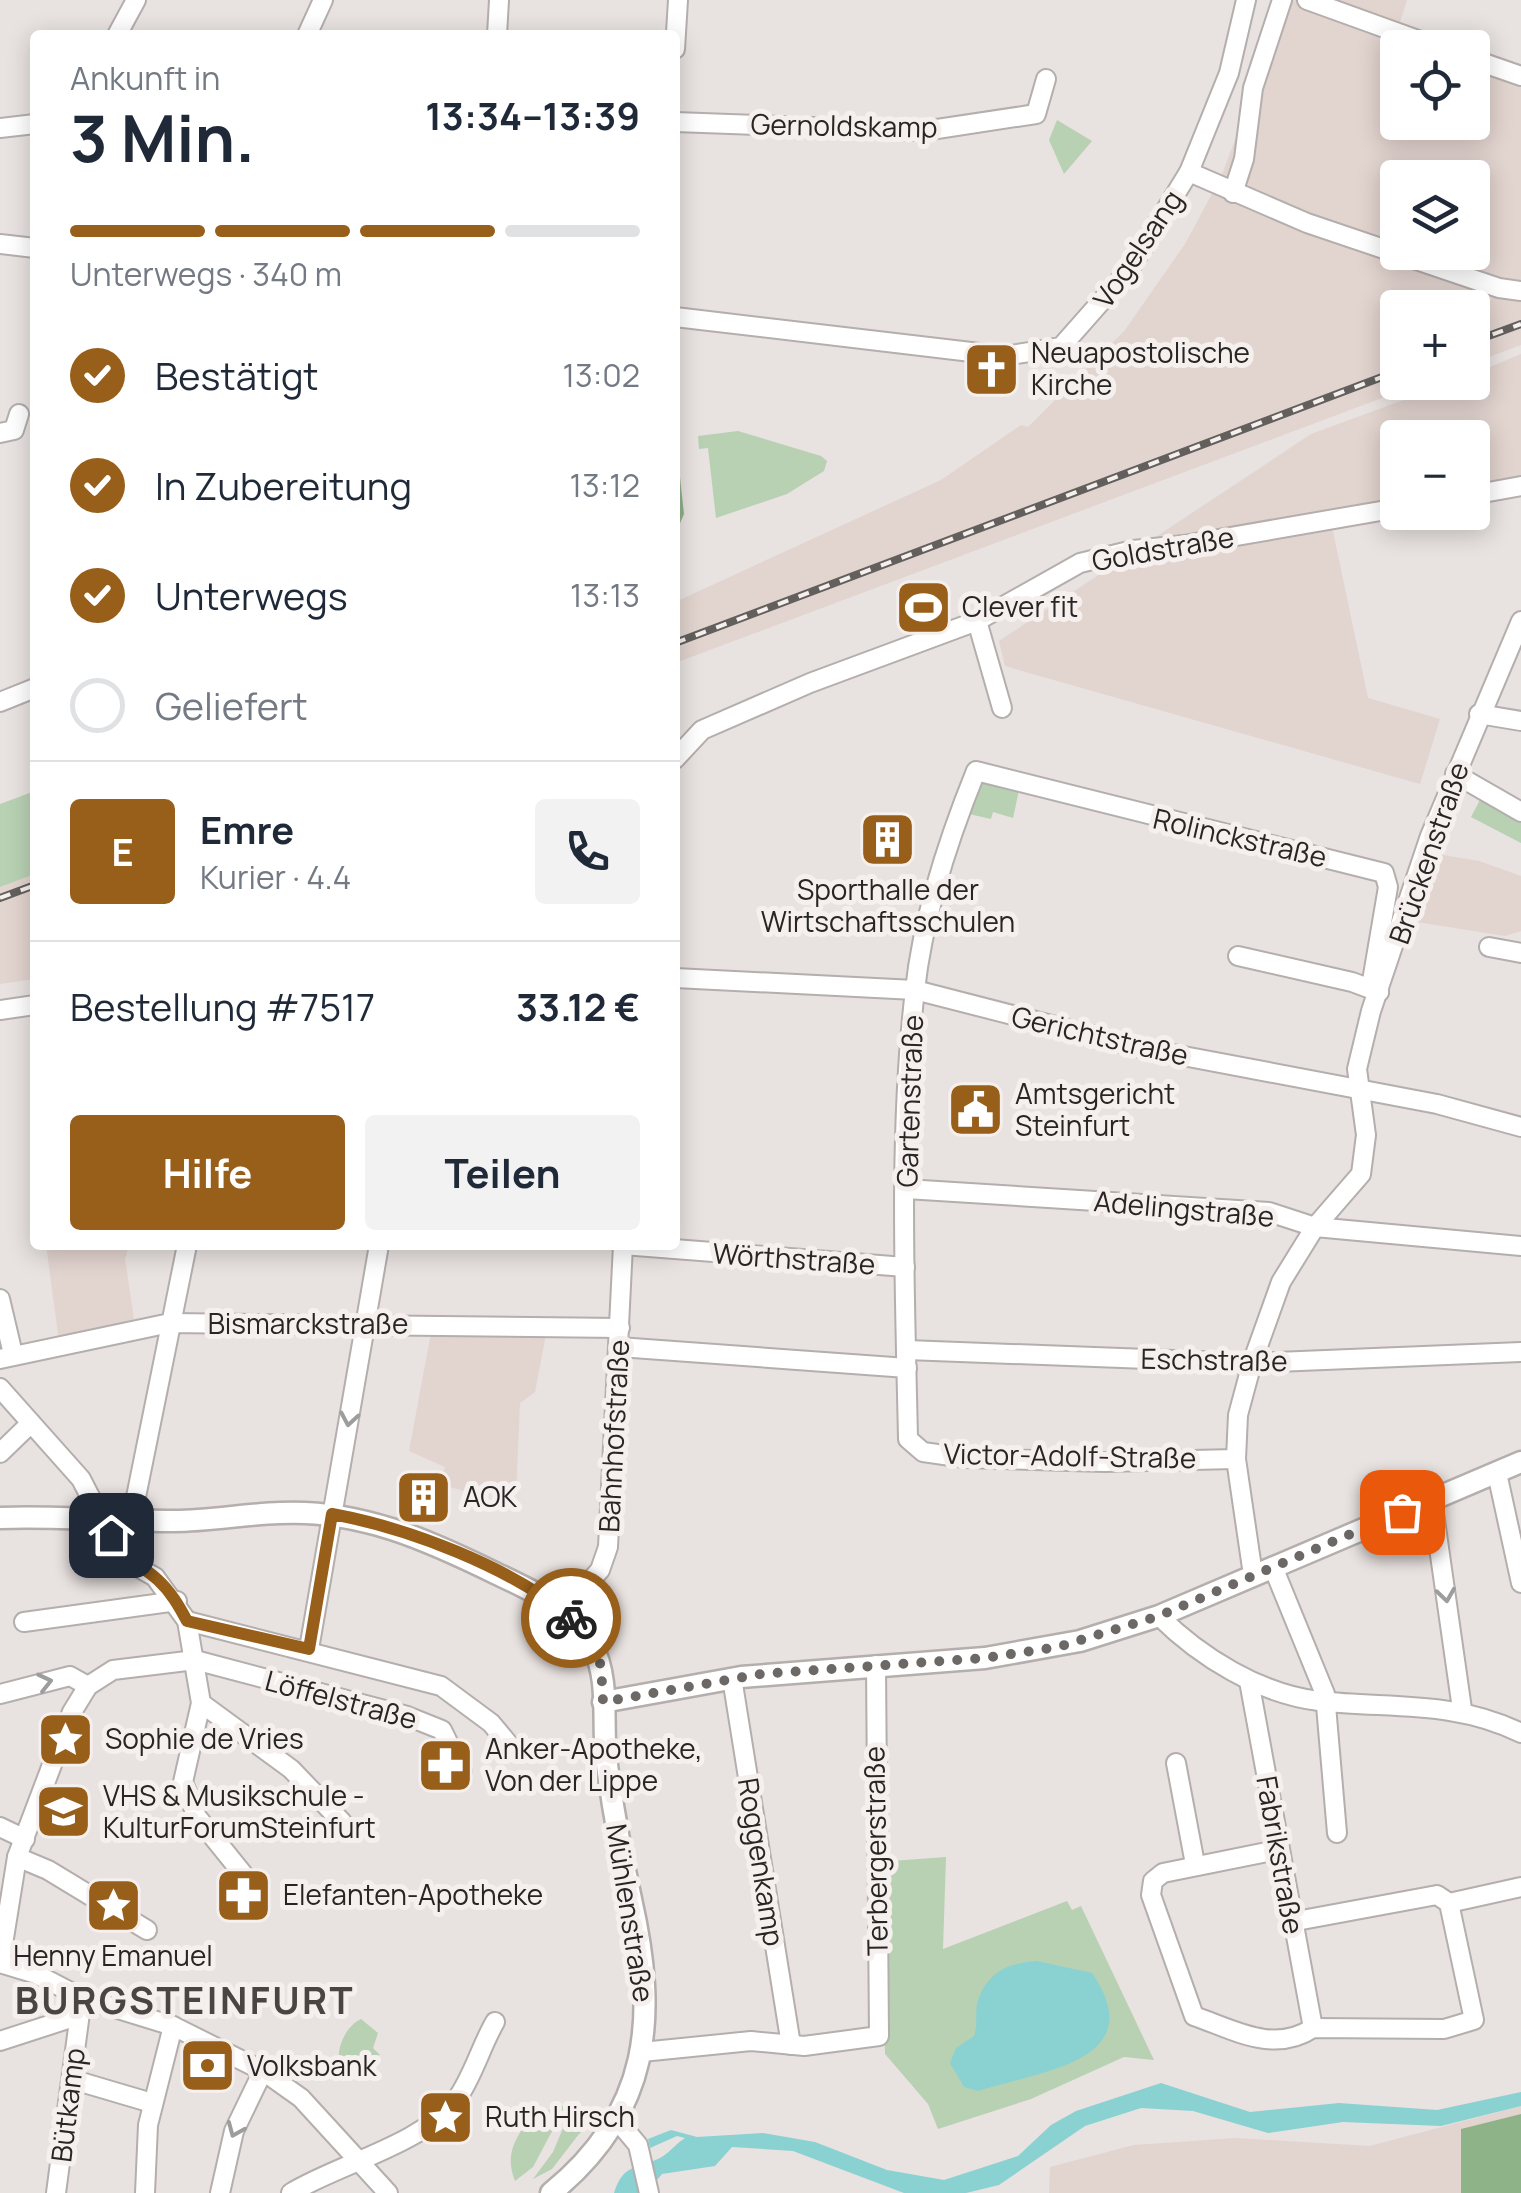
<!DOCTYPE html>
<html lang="de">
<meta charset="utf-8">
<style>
:root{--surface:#fff;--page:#f2f2f3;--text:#1f2937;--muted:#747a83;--line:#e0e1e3;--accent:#975f1a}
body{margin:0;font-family:Manrope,sans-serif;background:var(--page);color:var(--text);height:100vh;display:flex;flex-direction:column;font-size:38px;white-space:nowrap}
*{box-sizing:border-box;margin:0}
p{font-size:32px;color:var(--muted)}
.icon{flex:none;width:55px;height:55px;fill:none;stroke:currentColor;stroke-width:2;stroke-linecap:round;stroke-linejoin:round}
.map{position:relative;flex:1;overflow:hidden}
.side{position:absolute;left:30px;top:30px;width:650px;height:1220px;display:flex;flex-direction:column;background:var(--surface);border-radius:10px;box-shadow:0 5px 25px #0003}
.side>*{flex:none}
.fabs{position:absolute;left:1380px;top:30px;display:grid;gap:20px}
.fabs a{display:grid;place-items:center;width:110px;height:110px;border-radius:10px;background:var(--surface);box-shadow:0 5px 25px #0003;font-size:50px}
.pin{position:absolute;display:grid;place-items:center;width:85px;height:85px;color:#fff;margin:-42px;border-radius:20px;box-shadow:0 5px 15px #0006}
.courier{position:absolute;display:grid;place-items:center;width:100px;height:100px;margin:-50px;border:8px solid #975f1a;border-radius:50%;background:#fff;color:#222;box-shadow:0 2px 12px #0007}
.summary em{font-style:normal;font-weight:700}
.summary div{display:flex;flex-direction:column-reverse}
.summary{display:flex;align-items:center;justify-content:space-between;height:170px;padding:0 40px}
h1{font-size:65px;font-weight:700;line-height:75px}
.bar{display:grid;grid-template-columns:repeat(4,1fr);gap:15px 10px;align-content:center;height:120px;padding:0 40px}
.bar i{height:12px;border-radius:8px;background:var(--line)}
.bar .current{background:var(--accent)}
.bar p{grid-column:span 4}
.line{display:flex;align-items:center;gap:25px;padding:0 40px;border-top:2px solid var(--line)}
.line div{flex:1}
.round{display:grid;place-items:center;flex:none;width:105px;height:105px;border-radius:10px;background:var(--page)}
ol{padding:0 40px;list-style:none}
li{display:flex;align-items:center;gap:30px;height:110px}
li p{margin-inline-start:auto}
li .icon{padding:10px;border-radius:50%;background:var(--accent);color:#fff;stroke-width:4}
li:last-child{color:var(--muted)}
li i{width:55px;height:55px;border:5px solid var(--line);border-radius:50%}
.button{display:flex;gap:20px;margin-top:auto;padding:20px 40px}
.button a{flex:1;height:115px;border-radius:10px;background:var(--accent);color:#fff;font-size:40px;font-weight:700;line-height:115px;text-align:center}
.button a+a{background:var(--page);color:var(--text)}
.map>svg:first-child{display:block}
</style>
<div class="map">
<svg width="1521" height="2193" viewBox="0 0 1521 2193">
<rect width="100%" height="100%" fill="#e8e2e0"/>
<g fill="#e2d4cf" fill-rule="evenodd">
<path d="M 1274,0 L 1407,0 L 1400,22 L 1521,64 L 1521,345 L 1473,363 L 1472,308 L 1398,308 L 1398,382 L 1422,383 L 675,663 L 675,602 L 941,480 L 1021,425 L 1028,427 L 1125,330 L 1185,244 L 1221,177 L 1244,116 ZM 1398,48 L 1472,48 L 1472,122 L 1398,122 ZM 1398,178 L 1472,178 L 1472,252 L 1398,252 Z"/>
<path d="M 1521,354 L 1521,484 L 1473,492 L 1472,438 L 1398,438 L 1397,505 L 1330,517 L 1368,698 L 1440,719 L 1420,784 L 1005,666 L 999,641 L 1311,434 L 1450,383 L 1472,382 L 1473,374 Z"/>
<path d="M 1431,853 L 1479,861 L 1521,876 L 1521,931 L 1505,936 L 1411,921 Z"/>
<path d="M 35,874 L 35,979 L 0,984 L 0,887 Z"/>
<path d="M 46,1245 L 129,1245 L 125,1259 L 134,1319 L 59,1341 Z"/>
<path d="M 431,1333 L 546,1334 L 535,1392 L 520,1403 L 516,1494 L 477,1485 L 474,1494 L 440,1484 L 445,1467 L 409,1451 Z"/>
<path d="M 1521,2106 L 1521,2193 L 1049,2193 L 1050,2167 L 1134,2145 L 1236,2138 L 1370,2146 Z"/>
</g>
<g fill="#b8d1b3">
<path d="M 1057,120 L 1092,141 L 1064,174 L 1049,140 Z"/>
<path d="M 738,431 L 821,456 L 827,461 L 824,471 L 787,494 L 716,518 L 708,448 L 699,449 L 698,436 Z"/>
<path d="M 982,781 L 1019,790 L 1013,818 L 993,812 L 991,819 L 969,814 Z"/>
<path d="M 35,791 L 35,874 L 0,887 L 0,804 Z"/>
<path d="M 1480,800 L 1521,822 L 1521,843 L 1471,817 Z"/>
<path d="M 946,1857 L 943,1949 L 1067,1901 L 1072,1910 L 1081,1906 L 1154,2060 L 1124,2057 L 1031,2099 L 938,2129 L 928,2104 L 885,2054 L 880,1871 L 891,1861 Z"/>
<path d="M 361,2019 L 378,2033 L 373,2048 L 380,2055 L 341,2069 C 334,2053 344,2027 361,2019 Z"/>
<path d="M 574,2102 L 597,2120 L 579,2134 L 552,2169 L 533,2179 L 553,2152 Z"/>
<path d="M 566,2105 L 533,2167 L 515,2181 C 504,2153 516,2139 531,2115 Z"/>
</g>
<g fill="#8fb389">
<path d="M 675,431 L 684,514 L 675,535 Z"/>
<path d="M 1521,2114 L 1521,2193 L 1461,2193 L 1461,2129 Z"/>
</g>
<g fill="#8ad1d2">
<path d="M 1037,1961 L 1092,1973 C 1153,2062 1039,2071 978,2091 L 964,2087 L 950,2063 L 956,2048 L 974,2036 C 978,2025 975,2015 977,2004 C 986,1972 1008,1963 1037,1961 Z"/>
<path d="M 1161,2083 L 1250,2112 L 1339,2103 L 1437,2110 L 1521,2092 L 1521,2106 L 1441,2126 L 1343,2122 L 1268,2133 L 1193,2111 L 1141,2108 L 1085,2126 L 999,2185 L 966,2193 L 904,2193 L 793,2151 L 732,2147 L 715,2166 L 662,2174 L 646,2193 L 614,2193 C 623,2165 634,2169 658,2159 C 669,2154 674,2145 685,2138 L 677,2136 L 650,2148 L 648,2139 L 671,2130 L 697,2137 L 763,2133 L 815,2142 L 887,2170 L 944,2180 L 1018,2156 L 1051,2125 L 1076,2111 Z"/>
</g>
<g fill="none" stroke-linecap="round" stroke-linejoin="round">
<defs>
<g id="minor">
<path d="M 1307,0 L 1440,48"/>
<path d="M 117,35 L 136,0"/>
<path d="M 307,35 L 323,0"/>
<path d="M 497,35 L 499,0"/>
<path d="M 675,49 L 678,0"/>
<path d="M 1472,59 L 1521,76"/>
<path d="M 675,122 L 924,131 L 1036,114 L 1046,79"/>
<path d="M 0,128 L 35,124"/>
<path d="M 1189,172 L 1307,223 L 1499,288 L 1521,291"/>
<path d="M 1233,193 L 1244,159 L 1253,88 L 1282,0"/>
<path d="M 0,244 L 35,248"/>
<path d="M 675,317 L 1005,356 L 1061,347 L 1129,270 L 1189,172 L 1229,73 L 1246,0"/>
<path d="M 0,433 L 14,430 L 19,414"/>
<path d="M 1472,495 L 1521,486"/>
<path d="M 977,621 L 1002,708"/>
<path d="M 0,702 L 35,688"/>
<path d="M 1479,714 L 1521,721"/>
<path d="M 675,759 L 702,730 L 810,683 L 977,621 L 1080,563 L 1133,550 L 1184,545 L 1398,508"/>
<path d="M 1455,774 L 1521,812"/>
<path d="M 1489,947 L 1521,953"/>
<path d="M 1238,956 L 1352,982 L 1379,992"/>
<path d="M 675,978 L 915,990 L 1141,1048 L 1437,1104 L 1521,1127"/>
<path d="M 0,1010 L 35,1005"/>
<path d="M 906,1189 L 1269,1212 L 1315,1227 L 1521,1246"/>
<path d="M 623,1245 L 905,1267"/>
<path d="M 0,1299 L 13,1354"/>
<path d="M 619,1347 L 907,1368"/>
<path d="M 907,1350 L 1252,1363 L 1521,1352"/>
<path d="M 0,1359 L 170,1323 L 620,1328"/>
<path d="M 0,1388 L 81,1479 L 116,1547 L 132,1564 L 155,1577 L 187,1621 L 201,1703 L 183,1782 L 197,1817 L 243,1874"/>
<path d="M 0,1453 L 31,1423"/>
<path d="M 1236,1459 L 1104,1462 L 965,1458 L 923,1452 L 908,1439 C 905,1293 898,1135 915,990 C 923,916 948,840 976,771 L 1384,873 L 1388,887 L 1372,981 L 1379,992"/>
<path d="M 1497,1473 L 1521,1583"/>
<path d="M 136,1497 L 187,1245"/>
<path d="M 1432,1499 L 1462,1709"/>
<path d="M 1273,1567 L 1325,1694 L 1337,1833"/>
<path d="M 1253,1575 L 1236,1459 L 1238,1415 L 1252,1363 L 1281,1282 L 1315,1227 L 1361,1174 L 1366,1135 L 1357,1069 L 1371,1011 L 1430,836 L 1521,621"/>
<path d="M 563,1611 L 600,1570 L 608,1547 L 623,1245"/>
<path d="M 1159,1616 C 1200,1657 1260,1694 1319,1701 C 1389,1709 1455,1700 1521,1733"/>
<path d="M 187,1621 L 441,1686 L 491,1723 L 511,1747"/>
<path d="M 24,1622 L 177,1601"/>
<path d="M 309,1649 L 379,1245"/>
<path d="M 732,1678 L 791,2045"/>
<path d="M 1249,1681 L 1313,2028"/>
<path d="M 0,1694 L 70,1676 L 88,1686"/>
<path d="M 201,1703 L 291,1769 L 342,1822"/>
<path d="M 1176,1763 L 1195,1864"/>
<path d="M 0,1827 L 25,1839"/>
<path d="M 1277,1850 L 1163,1873 L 1153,1881 L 1151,1895 L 1194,2016 C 1234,2030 1274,2054 1313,2028 L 1444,2029 L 1474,2020 L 1449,1903"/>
<path d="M 17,1857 L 48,1870 L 147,1930"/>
<path d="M 1291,1922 L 1437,1895 L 1449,1903 L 1521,1887"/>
<path d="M 0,1963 L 17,1857 L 72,1712 L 88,1686 L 113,1670 L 195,1660 L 407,1716 L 442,1730 L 462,1771"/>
<path d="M 0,1963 L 36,1974 L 82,1998 L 173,2026 L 263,2071 L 301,2098 L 388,2193"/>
<path d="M 0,2041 L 77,2016"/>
<path d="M 642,2052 L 751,2041 L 804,2046 L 879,2036 L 876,1665"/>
<path d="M 74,2080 L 152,2103"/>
<path d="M 617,2120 L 638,2145 L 649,2193"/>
<path d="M 56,2193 L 82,1998"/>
<path d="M 145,2193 L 148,2125 L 173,2026"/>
<path d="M 220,2193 L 234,2131 L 263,2071"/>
<path d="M 291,2193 C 338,2164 422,2145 456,2100 C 472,2079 481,2046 495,2022"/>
</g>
<g id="major">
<path d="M 0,1518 C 59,1516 116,1521 174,1521 C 210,1521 245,1514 280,1513 C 359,1509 428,1540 497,1574 C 533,1591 572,1608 592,1645 C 610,1679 602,1720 606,1757 C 612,1805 621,1853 631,1899 C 658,2018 651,2112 551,2193"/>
<path d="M 603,1702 L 741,1677 L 985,1658 L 1080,1641 L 1159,1616 L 1521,1462"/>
</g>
</defs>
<use href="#minor" stroke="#b4aeac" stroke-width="22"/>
<use href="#major" stroke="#b4aeac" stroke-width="25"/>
<use href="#minor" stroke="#fff" stroke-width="18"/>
<use href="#major" stroke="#fff" stroke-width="20"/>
<defs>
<g id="rail">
<path d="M 1472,342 L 1521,324"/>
<path d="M 675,643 L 1398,371"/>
<path d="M 0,898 L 35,885"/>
</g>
</defs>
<use href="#rail" stroke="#625f5d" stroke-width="8"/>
<use href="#rail" stroke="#f5efed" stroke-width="4" stroke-dasharray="11" stroke-linecap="butt"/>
</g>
<defs><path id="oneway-chevron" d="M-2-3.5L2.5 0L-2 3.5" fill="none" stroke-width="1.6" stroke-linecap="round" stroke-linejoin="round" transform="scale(2.5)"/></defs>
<g stroke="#9e9d9d">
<use href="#oneway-chevron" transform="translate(349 1419) rotate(100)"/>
<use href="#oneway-chevron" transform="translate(1446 1595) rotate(82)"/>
<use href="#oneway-chevron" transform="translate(45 1682) rotate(-13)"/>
<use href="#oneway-chevron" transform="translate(235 2130) rotate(113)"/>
</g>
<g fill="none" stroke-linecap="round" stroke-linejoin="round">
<path stroke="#6b6866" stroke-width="10" stroke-dasharray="0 18" d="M 571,1618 L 601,1665 L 603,1702 L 761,1674 L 985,1658 L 1058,1647 L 1159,1616 L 1402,1512"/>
<path stroke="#975f1a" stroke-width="12" d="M 111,1535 C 121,1560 140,1563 158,1580 C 171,1592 179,1606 187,1621 L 309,1649 L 332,1514 C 408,1528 512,1567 571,1618"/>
</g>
<defs>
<symbol id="church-square" viewBox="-11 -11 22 22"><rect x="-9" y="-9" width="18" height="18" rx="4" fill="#975f1a" stroke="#f5efed"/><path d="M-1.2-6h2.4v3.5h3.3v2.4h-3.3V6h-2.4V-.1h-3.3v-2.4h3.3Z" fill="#fff"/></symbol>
<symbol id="stadium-square" viewBox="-11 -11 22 22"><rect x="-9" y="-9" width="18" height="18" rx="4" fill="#975f1a" stroke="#f5efed"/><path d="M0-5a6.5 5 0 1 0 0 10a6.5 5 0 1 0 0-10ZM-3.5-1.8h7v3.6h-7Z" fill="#fff"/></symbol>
<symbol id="building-square" viewBox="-11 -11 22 22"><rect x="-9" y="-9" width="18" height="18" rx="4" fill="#975f1a" stroke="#f5efed"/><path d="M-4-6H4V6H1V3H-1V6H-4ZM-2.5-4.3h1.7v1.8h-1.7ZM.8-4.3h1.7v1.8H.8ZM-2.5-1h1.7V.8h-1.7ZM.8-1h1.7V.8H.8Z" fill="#fff"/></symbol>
<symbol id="civic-square" viewBox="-11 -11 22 22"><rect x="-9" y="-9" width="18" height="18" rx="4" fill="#975f1a" stroke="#f5efed"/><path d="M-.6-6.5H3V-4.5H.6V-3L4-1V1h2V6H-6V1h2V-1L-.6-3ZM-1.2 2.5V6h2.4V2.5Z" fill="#fff"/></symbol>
<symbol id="sight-square" viewBox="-11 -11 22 22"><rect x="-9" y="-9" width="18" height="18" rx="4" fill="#975f1a" stroke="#f5efed"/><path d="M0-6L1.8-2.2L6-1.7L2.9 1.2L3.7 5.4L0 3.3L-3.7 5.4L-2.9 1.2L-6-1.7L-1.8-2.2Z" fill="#fff"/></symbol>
<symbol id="pharmacy-square" viewBox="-11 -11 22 22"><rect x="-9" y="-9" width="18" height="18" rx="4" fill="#975f1a" stroke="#f5efed"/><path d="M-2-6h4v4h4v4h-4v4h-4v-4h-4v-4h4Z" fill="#fff"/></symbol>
<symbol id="university-square" viewBox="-11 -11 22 22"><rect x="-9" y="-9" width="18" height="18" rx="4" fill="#975f1a" stroke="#f5efed"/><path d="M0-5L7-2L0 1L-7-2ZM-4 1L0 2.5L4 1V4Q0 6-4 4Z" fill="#fff"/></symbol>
<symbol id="bank-square" viewBox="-11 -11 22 22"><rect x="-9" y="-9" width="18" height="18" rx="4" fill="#975f1a" stroke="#f5efed"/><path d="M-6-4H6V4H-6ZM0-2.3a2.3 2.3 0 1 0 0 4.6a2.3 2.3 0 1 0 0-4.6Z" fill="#fff"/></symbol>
</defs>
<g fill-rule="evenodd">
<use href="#church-square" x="960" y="338" width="63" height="63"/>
<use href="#stadium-square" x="892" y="576" width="63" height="63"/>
<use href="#building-square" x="856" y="808" width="63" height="63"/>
<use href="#civic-square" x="944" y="1078" width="63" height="63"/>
<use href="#building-square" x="392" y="1466" width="63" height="63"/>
<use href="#sight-square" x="34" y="1708" width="63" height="63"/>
<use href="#pharmacy-square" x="414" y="1734" width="63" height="63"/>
<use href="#university-square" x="32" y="1780" width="63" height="63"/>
<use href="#pharmacy-square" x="212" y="1864" width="63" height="63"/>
<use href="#sight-square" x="82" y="1874" width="63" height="63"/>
<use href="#bank-square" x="176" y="2034" width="63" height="63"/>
<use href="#sight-square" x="414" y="2086" width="63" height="63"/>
</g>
<g text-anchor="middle" stroke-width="10" stroke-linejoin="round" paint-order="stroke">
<g font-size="28" fill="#282625" stroke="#f5efed">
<text transform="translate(844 126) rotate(1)" y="10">Gernoldskamp</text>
<text transform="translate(1138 249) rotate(-56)" y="10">Vogelsang</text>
<text transform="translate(1163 549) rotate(-10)" y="10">Goldstraße</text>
<text transform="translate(1240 838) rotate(13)" y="10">Rolinckstraße</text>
<text transform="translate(1429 853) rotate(-71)" y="10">Brückenstraße</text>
<text transform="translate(1100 1036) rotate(13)" y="10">Gerichtstraße</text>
<text transform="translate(910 1101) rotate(-88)" y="10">Gartenstraße</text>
<text transform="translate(1184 1209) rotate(5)" y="10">Adelingstraße</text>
<text transform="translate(794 1259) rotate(4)" y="10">Wörthstraße</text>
<text x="308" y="1334">Bismarckstraße</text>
<text transform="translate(1214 1360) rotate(1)" y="10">Eschstraße</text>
<text transform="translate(614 1436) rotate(-87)" y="10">Bahnhofstraße</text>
<text transform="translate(1070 1456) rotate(1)" y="10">Victor-Adolf-Straße</text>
<text transform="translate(341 1700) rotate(15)" y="10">Löffelstraße</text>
<text transform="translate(876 1851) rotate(-91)" y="10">Terbergerstraße</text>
<text transform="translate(1280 1855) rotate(80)" y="10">Fabrikstraße</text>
<text transform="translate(761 1862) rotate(81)" y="10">Roggenkamp</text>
<text transform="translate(630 1913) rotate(81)" y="10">Mühlenstraße</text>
<text transform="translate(68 2105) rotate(-83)" y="10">Bütkamp</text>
</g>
<g font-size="28" fill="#282625" stroke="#f5efed" text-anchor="start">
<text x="1031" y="363">Neuapostolische<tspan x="1031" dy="32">Kirche</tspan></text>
<text x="962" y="617">Clever fit</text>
<text x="888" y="900" text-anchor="middle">Sporthalle der<tspan x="888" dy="32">Wirtschaftsschulen</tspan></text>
<text x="1015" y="1104">Amtsgericht<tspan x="1015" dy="32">Steinfurt</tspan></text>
<text x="463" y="1507">AOK</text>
<text x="105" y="1749">Sophie de Vries</text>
<text x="485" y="1759">Anker-Apotheke,<tspan x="485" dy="32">Von der Lippe</tspan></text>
<text x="103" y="1806">VHS &amp; Musikschule -<tspan x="103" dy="32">KulturForumSteinfurt</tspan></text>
<text x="283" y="1905">Elefanten-Apotheke</text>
<text x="113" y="1966" text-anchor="middle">Henny Emanuel</text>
<text x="247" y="2076">Volksbank</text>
<text x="485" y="2127">Ruth Hirsch</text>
</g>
<g font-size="38" font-weight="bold" letter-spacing="2.5" fill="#4a4543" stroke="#f5efed">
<text x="185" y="2014">BURGSTEINFURT</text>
</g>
</g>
</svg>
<div class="fabs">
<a><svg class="icon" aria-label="locate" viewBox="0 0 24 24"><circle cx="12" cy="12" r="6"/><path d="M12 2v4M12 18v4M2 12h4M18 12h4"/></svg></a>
<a><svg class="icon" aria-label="layers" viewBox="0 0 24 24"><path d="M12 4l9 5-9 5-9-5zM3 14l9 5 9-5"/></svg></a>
<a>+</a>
<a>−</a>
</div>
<div class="pin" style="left:1402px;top:1512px;background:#ea580c"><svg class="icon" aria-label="bag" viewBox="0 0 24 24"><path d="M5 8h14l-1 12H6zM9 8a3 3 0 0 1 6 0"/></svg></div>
<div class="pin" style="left:111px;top:1535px;background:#1f2937"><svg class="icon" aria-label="home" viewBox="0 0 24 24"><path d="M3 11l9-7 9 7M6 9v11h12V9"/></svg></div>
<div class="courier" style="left:571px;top:1618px"><svg class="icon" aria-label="bike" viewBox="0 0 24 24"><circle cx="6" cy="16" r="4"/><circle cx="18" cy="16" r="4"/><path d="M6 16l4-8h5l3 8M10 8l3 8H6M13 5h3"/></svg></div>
<section class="side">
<div class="summary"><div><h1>3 Min.</h1><p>Ankunft in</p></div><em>13:34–13:39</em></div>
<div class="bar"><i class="current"></i><i class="current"></i><i class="current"></i><i></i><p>Unterwegs · 340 m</p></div>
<ol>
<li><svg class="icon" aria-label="check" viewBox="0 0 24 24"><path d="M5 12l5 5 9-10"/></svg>Bestätigt<p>13:02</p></li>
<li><svg class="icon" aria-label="check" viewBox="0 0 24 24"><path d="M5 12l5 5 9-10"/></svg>In Zubereitung<p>13:12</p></li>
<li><svg class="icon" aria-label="check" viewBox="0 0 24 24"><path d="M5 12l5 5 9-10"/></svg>Unterwegs<p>13:13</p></li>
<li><i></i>Geliefert</li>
</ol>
<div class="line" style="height:180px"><b class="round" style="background:var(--accent);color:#fff">E</b><div><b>Emre</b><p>Kurier · 4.4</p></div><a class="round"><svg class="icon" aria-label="phone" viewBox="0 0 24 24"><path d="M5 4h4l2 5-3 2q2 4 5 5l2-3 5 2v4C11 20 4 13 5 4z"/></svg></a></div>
<div class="line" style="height:130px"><div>Bestellung #7517</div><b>33.12 €</b></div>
<div class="button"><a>Hilfe</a><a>Teilen</a></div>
</section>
</div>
